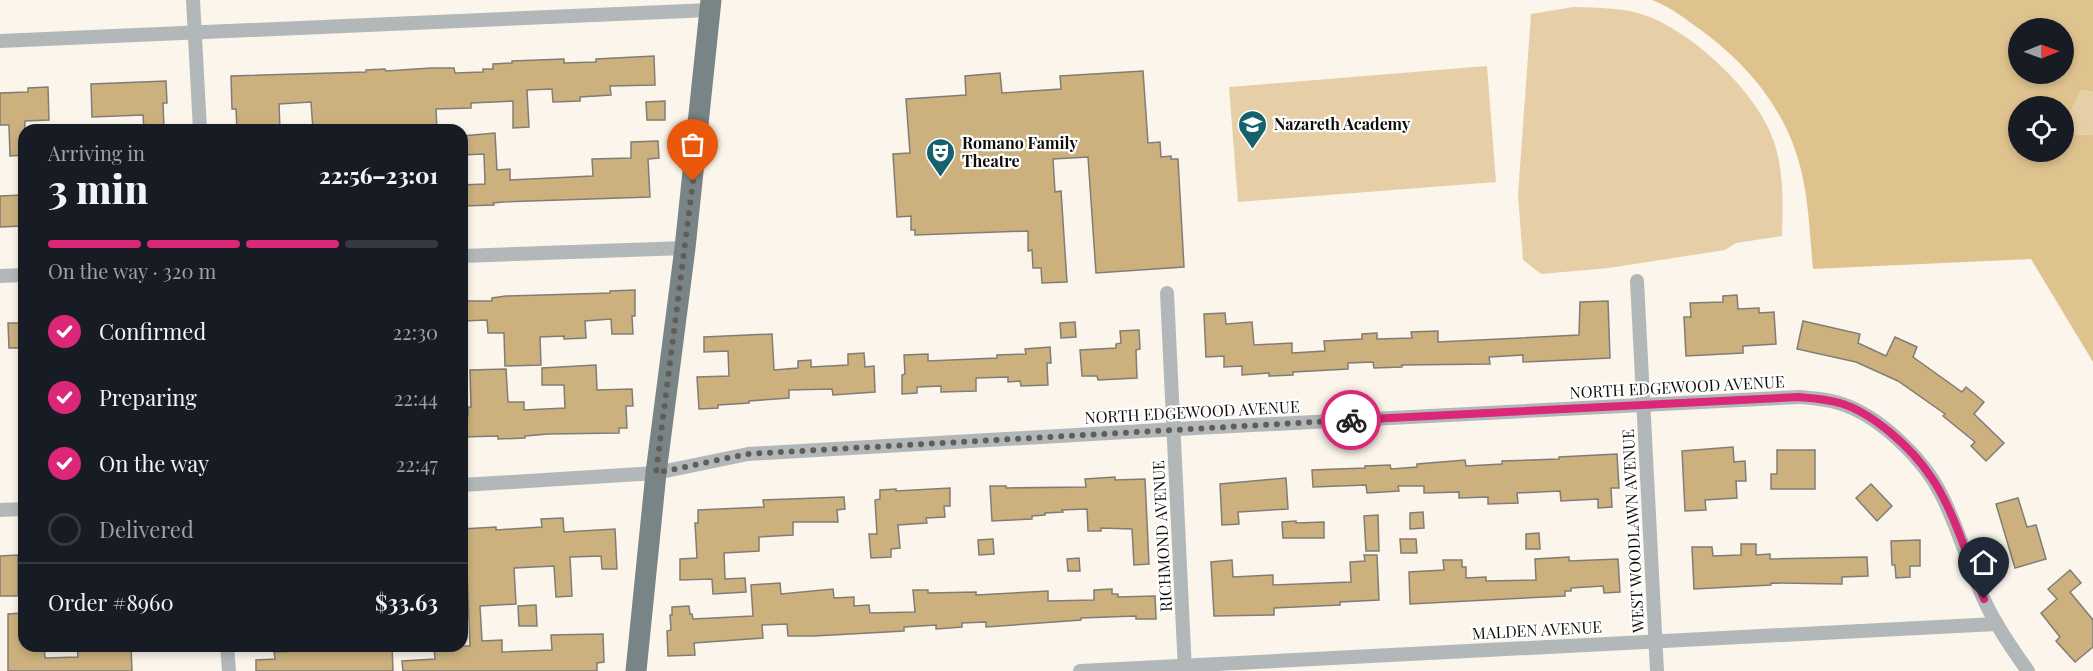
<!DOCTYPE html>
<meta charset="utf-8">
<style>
:root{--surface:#171b24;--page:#242831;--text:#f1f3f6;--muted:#9ea1a6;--line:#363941;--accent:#db2777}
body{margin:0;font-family:"Playfair Display",serif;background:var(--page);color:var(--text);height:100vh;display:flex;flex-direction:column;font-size:22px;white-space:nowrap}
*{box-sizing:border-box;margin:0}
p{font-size:20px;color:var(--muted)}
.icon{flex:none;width:33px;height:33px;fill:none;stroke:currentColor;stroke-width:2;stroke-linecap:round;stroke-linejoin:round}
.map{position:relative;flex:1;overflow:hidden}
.side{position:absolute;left:18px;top:124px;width:450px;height:528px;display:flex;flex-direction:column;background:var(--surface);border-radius:18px;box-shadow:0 3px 9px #0003}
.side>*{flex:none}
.needle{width:39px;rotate:89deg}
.tools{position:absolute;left:2008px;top:18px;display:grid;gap:12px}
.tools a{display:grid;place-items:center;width:66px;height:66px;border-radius:50%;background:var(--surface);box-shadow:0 3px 9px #0003;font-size:30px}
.pin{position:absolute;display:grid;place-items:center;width:51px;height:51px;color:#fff;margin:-62px -26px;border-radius:50% 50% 50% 0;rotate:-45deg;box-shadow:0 0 6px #0007}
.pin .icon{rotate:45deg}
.courier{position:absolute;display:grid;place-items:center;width:60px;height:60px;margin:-30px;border:4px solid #db2777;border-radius:50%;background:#fff;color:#222;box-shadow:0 2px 8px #0007}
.overview em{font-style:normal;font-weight:800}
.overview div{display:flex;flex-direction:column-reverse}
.overview{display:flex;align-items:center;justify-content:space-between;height:102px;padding:0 30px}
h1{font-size:39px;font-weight:800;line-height:45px}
.bar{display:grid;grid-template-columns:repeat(4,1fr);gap:9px 6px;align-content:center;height:72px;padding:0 30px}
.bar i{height:8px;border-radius:4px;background:var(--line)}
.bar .selected{background:var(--accent)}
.bar p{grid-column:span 4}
.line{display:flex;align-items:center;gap:15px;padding:0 30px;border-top:2px solid var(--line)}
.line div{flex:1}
ol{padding:0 30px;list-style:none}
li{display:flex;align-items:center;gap:18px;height:66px}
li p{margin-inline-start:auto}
li .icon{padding:6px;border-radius:50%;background:var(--accent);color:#fff;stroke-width:4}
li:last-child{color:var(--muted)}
li i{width:33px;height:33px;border:3px solid var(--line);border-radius:50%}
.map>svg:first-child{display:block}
</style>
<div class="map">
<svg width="2093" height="671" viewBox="0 0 2093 671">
<rect width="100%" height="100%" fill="#fbf5eb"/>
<g fill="#e6cfa6">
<path d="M 1573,7 C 1598,8 1625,7 1650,17 C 1697,36 1761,96 1775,145 C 1784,175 1783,206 1782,236 L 1736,243 L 1725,250 L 1609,268 L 1541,274 L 1523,260 L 1518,195 L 1531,14 Z"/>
<path d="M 1487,66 L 1496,182 L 1238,202 L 1229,87 Z"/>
<path d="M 2081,90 L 2093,92 L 2093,135 L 2064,134 L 2064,125 Z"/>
</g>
<path fill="#dfc38f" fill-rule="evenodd" d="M 1652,0 L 2093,0 L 2093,92 L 2081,90 L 2064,125 L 2064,106 L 2019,106 L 2019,152 L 2064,152 L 2064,134 L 2093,135 L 2093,362 L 2031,259 L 1813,269 C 1810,238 1809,205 1802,174 C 1788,111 1747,62 1695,26 C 1682,16 1668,6 1652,0 ZM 2019,28 L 2064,28 L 2064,74 L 2019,74 Z"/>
<g fill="#ccb17e" stroke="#827d74" stroke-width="1.5">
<path d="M 654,56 L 655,85 L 610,86 L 611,95 L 580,97 L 580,101 L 553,102 L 552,89 L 527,90 L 529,127 L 513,128 L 513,101 L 471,103 L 471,108 L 436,109 L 437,130 L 313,130 L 311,102 L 279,104 L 280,130 L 237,130 L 236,109 L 232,109 L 231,76 L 366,72 L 366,70 L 385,69 L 386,71 L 431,68 L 454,68 L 455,73 L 483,72 L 483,69 L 493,69 L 493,64 L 512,63 L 512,61 L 564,59 L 564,63 L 596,62 L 596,59 Z"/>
<path d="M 1143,71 L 1148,143 L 1160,142 L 1161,157 L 1171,156 L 1171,159 L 1178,159 L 1184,267 L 1096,273 L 1088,157 L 1053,159 L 1055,192 L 1061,191 L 1067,282 L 1042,283 L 1041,268 L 1033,268 L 1032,250 L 1028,251 L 1028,231 L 915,235 L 915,230 L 911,230 L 911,216 L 897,217 L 893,154 L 910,153 L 906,99 L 966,95 L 965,76 L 1000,73 L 1002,93 L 1061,89 L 1060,76 Z"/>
<path d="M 166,81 L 167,103 L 163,103 L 164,130 L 144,130 L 143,115 L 92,117 L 91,84 Z"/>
<path d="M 48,87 L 49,120 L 25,121 L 24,155 L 10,156 L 9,125 L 0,125 L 0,93 L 28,92 L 28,88 Z"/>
<path d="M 665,101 L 665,120 L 647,120 L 646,102 Z"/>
<path d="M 495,133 L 497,170 L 510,169 L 510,180 L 593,176 L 592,159 L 631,158 L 631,142 L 658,141 L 659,158 L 648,159 L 650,197 L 503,202 L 493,203 L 494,205 L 462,206 L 462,185 L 485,184 L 484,154 L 462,155 L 462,136 Z"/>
<path d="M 22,195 L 23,226 L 0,227 L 0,196 Z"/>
<path d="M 635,290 L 635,316 L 632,316 L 633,334 L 612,334 L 611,319 L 585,321 L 586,338 L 564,339 L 564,336 L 540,337 L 541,365 L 505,366 L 504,333 L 488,333 L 487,320 L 462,321 L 462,301 L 492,301 L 492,298 L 506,296 L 610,293 L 610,291 Z"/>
<path d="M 1737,295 L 1738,309 L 1759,308 L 1759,313 L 1774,312 L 1776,344 L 1743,346 L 1743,353 L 1686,356 L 1684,317 L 1691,317 L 1690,303 L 1723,302 L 1723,296 Z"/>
<path d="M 1608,301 L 1610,358 L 1523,362 L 1523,355 L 1489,357 L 1490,364 L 1402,365 L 1402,367 L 1374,368 L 1373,362 L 1348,363 L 1348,369 L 1293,372 L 1293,375 L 1269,376 L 1269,373 L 1242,375 L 1242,366 L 1224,367 L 1224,356 L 1206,357 L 1204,314 L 1225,313 L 1226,324 L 1252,322 L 1254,345 L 1292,343 L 1292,353 L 1325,351 L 1324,341 L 1362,339 L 1362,334 L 1377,333 L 1377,339 L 1412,338 L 1411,332 L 1438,331 L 1438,342 L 1579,335 L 1580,302 Z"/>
<path d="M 1803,321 L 1860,334 L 1858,343 L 1886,356 L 1895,337 L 1917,347 L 1913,357 L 1962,392 L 1966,387 L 1984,402 L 1974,414 L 2004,443 L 1986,461 L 1971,446 L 1975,442 L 1943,416 L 1945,414 L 1898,381 L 1856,362 L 1797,349 Z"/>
<path d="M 1075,322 L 1076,337 L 1061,338 L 1060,323 Z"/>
<path d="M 8,323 L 24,323 L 24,348 L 9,348 Z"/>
<path d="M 1139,330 L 1140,349 L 1136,350 L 1137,378 L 1098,380 L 1097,376 L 1082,376 L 1080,350 L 1116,348 L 1116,344 L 1121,343 L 1120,331 Z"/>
<path d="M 772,334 L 774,370 L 798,368 L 798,361 L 811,360 L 811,367 L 848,365 L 848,354 L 864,353 L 865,367 L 874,366 L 875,392 L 833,395 L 832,389 L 789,390 L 789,398 L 749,401 L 749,403 L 718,405 L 718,408 L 699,409 L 697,377 L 729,376 L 728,351 L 704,352 L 704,337 Z"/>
<path d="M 1050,347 L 1051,363 L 1047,363 L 1048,385 L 1021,386 L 1020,381 L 1008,382 L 1008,377 L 976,378 L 976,391 L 941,392 L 941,386 L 917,387 L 917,393 L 902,394 L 902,375 L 905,374 L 904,355 L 928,354 L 928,361 L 997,358 L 997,355 L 1026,354 L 1025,349 Z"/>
<path d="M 596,365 L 597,390 L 632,389 L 633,406 L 626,406 L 627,428 L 619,428 L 619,433 L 548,434 L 525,436 L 525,438 L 498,439 L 498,436 L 462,437 L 462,416 L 468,416 L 468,407 L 471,407 L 470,370 L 506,369 L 508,402 L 524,402 L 524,410 L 565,408 L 564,385 L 542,385 L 542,368 Z"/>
<path d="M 1733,447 L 1734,462 L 1745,461 L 1746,481 L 1736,481 L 1737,498 L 1705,500 L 1706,510 L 1685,511 L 1682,451 Z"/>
<path d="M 1777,450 L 1815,450 L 1815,489 L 1771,489 L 1771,474 L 1777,474 Z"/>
<path d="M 1617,454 L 1619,488 L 1611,488 L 1612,507 L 1598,508 L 1598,499 L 1561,501 L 1560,491 L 1517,493 L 1518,503 L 1488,504 L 1488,497 L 1459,498 L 1459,492 L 1424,493 L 1424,486 L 1398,486 L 1399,491 L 1367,493 L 1366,485 L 1313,487 L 1312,470 L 1365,468 L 1365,466 L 1390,465 L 1391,469 L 1417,467 L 1417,464 L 1465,460 L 1466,466 L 1502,464 L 1502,461 L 1559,459 L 1559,457 Z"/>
<path d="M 1115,477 L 1115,480 L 1145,479 L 1149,564 L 1134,565 L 1132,529 L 1101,528 L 1101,531 L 1088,531 L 1087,509 L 1062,510 L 1063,512 L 1045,513 L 1045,515 L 1032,516 L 1032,519 L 992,521 L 990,486 L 1006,486 L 1006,488 L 1086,487 L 1085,479 Z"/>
<path d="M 1286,478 L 1288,509 L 1238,512 L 1239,524 L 1222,525 L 1220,484 Z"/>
<path d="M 1871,484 L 1892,506 L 1877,521 L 1856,498 Z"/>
<path d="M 950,488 L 950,506 L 944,506 L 945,517 L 926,518 L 927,523 L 898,525 L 900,548 L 891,549 L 891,557 L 871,558 L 869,534 L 877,534 L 875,500 L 880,499 L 880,490 L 896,489 L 896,491 Z"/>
<path d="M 844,497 L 845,509 L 837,510 L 838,522 L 793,522 L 793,535 L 759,537 L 759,551 L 724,553 L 725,579 L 745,578 L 746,592 L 713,594 L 712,579 L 680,580 L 680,559 L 697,558 L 695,523 L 698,523 L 698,510 L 764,507 L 763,500 Z"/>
<path d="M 2018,498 L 2027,527 L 2036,525 L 2046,559 L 2015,568 L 1996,504 Z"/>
<path d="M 1423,512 L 1424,528 L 1410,529 L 1410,513 Z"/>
<path d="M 1378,515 L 1379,551 L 1366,551 L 1364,516 Z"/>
<path d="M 563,518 L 564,532 L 615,529 L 617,569 L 602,569 L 601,556 L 570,557 L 572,596 L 556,597 L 554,566 L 514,568 L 516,604 L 480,606 L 482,641 L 502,640 L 502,652 L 552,650 L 551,635 L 603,634 L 604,662 L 597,663 L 597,671 L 403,671 L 402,661 L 435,659 L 434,648 L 436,646 L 470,646 L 467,573 L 462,573 L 462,529 L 496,527 L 496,530 L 542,527 L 541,519 Z"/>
<path d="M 1296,521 L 1296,523 L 1324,522 L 1324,538 L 1283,538 L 1282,522 Z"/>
<path d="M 1539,533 L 1540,549 L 1526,549 L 1526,534 Z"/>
<path d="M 993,539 L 994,554 L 979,555 L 978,540 Z"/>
<path d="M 1400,539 L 1416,539 L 1417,553 L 1401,553 Z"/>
<path d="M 1920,540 L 1920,566 L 1910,566 L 1910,577 L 1896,578 L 1895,565 L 1892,565 L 1891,541 Z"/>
<path d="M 1741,544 L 1756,544 L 1756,555 L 1770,554 L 1770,559 L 1867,557 L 1868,576 L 1842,577 L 1842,584 L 1771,583 L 1771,585 L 1694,589 L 1692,547 L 1712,547 L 1713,556 L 1741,555 Z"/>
<path d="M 18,555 L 18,596 L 0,596 L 0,556 Z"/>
<path d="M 1364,555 L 1377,555 L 1379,600 L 1340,602 L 1340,605 L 1274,608 L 1274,615 L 1214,616 L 1211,562 L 1232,560 L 1233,577 L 1273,575 L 1273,585 L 1351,582 L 1350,562 L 1365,561 Z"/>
<path d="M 1569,557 L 1569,561 L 1618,559 L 1620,592 L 1604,593 L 1603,586 L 1571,588 L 1571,591 L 1565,591 L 1565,596 L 1410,604 L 1409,572 L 1444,570 L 1443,560 L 1462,560 L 1462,567 L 1466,567 L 1466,578 L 1486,577 L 1486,581 L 1536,580 L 1535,559 Z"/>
<path d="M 1079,558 L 1080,571 L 1068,571 L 1067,559 Z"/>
<path d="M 2070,570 L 2081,583 L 2070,592 L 2093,620 L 2093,647 L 2075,662 L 2056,641 L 2060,637 L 2041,613 L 2057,599 L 2048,589 Z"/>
<path d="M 780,583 L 781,594 L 833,589 L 834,598 L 854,597 L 854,606 L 869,605 L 870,613 L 915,612 L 913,590 L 928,590 L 928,593 L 976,592 L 976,595 L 1048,591 L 1048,601 L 1094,600 L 1094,590 L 1112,589 L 1112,594 L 1118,594 L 1118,597 L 1155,596 L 1156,619 L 1136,619 L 1136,616 L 1081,618 L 1081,620 L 986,627 L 986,622 L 962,623 L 962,627 L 936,629 L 936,625 L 904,627 L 904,631 L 814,636 L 788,636 L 787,624 L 762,625 L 763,638 L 694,643 L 695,655 L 668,656 L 667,631 L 671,630 L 670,615 L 672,615 L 672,607 L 689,606 L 690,614 L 692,614 L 693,619 L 753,616 L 751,585 Z"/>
<path d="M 536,605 L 537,626 L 519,626 L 518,606 Z"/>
<path d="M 22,613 L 23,646 L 44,646 L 45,658 L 78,657 L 77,646 L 131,646 L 132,671 L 8,671 L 8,614 Z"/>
<path d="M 297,646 L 392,646 L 393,671 L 256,671 L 256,660 L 275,659 L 274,652 L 297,651 Z"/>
</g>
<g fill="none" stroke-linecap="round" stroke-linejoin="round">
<g stroke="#b2b8b9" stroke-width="14">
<path d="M 193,0 L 200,130"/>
<path d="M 0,41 L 710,10"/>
<path d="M 462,256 L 685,248"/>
<path d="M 0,276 L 24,275"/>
<path d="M 1637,281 L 1657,671"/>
<path d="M 1167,293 L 1185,671"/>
<path d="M 462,485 L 656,473 L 748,454 L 1195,428 L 1799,397 C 1812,398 1826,399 1839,403 C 1879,415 1924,459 1942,496 C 1959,530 1969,567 1985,602 C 1997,627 2012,649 2028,671"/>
<path d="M 0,510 L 24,509"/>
<path d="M 227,646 L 229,671"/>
<path d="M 1080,671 L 1996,624"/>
</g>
<path stroke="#798486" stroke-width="21" d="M 636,671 L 656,473 L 685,248 L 711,0"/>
</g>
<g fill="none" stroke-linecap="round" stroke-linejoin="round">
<path stroke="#615e58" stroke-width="6" stroke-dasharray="0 10.8" d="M 693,181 L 656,473 L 747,454 L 1351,420"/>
<path stroke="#db2777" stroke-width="8" d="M 1351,420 L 1799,397 C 1812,398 1827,399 1840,403 C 1873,413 1912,448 1931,477 C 1953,508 1969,562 1984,599"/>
</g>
<defs>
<symbol id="school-pin" viewBox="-11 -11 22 30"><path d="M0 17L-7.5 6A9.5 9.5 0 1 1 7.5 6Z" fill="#15616d" stroke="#fff"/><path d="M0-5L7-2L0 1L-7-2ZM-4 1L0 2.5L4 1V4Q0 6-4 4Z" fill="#fff"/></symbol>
<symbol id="theatre-pin" viewBox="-11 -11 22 30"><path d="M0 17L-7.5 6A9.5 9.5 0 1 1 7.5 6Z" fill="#15616d" stroke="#fff"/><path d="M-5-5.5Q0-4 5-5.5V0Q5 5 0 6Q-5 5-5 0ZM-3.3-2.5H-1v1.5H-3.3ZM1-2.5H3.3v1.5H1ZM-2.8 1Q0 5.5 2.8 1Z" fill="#fff"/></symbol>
</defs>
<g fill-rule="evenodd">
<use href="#school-pin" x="1236" y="108" width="33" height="45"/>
<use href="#theatre-pin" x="924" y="136" width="33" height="45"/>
</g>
<g text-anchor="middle" stroke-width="4.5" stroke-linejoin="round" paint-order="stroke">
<g font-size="16" font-weight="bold" fill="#0e0d09" stroke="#fff" text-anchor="start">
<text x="1274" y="130">Nazareth Academy</text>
<text x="962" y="149">Romano Family<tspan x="962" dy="18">Theatre</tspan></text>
</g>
<g font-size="16" fill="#0e0d09" stroke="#fff">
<text transform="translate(1677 387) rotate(-3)" y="6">NORTH EDGEWOOD AVENUE</text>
<text transform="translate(1192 412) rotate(-3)" y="6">NORTH EDGEWOOD AVENUE</text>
<text transform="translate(1633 531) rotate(-93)" y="6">WEST WOODLAWN AVENUE</text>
<text transform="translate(1162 536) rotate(-93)" y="6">RICHMOND AVENUE</text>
<text transform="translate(1537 630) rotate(-3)" y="6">MALDEN AVENUE</text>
</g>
</g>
</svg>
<div class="tools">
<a><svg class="needle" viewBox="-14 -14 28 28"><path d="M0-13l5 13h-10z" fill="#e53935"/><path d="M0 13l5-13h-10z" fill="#9ea1a6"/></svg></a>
<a><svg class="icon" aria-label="locate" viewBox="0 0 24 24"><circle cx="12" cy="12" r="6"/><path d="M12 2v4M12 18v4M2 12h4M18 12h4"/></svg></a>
</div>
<div class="pin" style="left:693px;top:181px;background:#ea580c"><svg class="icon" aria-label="bag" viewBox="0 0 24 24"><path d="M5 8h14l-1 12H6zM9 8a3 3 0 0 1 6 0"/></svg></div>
<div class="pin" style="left:1984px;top:599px;background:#1f2937"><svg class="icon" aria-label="home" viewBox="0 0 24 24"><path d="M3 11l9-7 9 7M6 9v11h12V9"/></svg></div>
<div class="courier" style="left:1351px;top:420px"><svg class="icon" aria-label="bike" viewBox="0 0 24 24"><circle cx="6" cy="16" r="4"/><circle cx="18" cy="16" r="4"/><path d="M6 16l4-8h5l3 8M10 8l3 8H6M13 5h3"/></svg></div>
<section class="side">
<div class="overview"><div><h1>3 min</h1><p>Arriving in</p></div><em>22:56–23:01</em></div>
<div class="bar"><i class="selected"></i><i class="selected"></i><i class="selected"></i><i></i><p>On the way · 320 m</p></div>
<ol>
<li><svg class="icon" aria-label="check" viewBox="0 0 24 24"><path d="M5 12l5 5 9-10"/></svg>Confirmed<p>22:30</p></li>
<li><svg class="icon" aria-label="check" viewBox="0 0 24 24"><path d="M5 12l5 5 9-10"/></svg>Preparing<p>22:44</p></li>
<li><svg class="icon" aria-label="check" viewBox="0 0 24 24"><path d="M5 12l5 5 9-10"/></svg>On the way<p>22:47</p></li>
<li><i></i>Delivered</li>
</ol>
<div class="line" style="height:78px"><div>Order #8960</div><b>$33.63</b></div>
</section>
</div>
